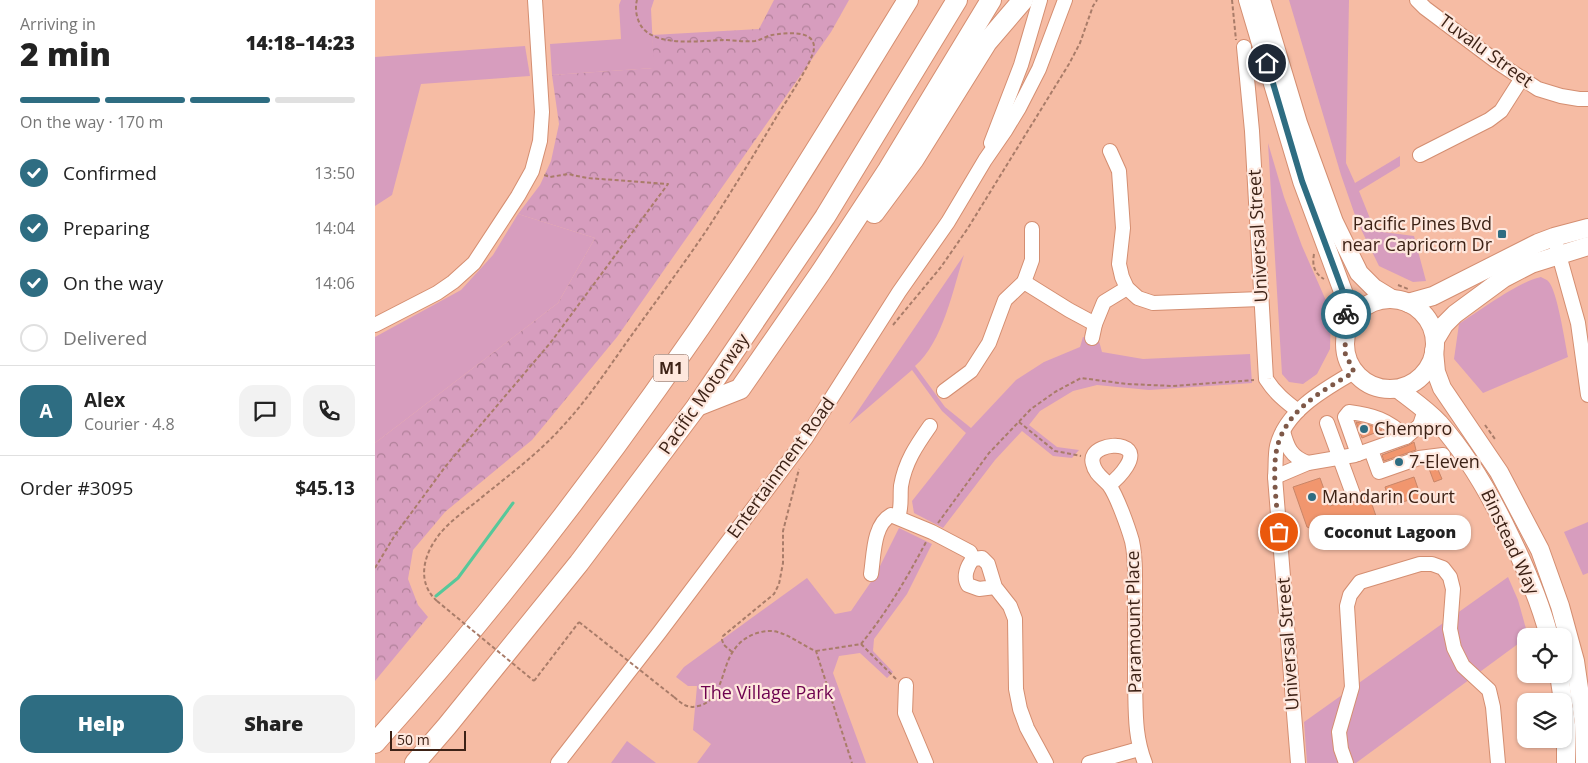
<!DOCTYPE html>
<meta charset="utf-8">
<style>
:root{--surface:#fff;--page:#f2f2f2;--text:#222;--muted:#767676;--line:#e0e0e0;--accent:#2e6d82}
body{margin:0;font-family:"Open Sans",sans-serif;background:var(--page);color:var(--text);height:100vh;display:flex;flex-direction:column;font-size:19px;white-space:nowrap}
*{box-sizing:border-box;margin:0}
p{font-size:16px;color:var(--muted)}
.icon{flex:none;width:28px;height:28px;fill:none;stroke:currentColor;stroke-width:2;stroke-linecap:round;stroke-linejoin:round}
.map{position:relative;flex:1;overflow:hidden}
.drawer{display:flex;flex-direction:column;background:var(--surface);width:375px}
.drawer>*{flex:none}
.fabs{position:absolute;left:1142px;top:628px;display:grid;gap:10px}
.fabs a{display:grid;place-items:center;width:55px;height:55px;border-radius:10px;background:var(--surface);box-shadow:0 1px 4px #0004;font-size:25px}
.scale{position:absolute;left:15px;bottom:12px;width:76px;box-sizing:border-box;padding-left:5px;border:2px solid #3d2216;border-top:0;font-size:14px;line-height:18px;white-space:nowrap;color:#3d2216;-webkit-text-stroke:4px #fee7dd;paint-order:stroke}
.pin{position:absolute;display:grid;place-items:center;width:42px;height:42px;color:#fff;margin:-21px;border:2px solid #fff;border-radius:50%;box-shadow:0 1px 5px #0007}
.courier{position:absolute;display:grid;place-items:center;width:50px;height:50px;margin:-25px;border:4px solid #2e6d82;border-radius:50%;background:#fff;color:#222;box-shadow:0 1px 6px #0007}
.bubble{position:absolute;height:35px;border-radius:15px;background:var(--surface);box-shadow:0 1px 4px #0004;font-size:16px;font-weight:800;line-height:35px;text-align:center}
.summary em{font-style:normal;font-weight:800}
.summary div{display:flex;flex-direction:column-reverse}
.summary{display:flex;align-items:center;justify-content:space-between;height:85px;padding:0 20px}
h1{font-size:32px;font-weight:800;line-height:38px}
.bar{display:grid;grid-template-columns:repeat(4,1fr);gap:8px 5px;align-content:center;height:60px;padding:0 20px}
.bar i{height:6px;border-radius:4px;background:var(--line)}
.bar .current{background:var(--accent)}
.bar p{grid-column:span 4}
.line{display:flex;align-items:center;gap:12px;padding:0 20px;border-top:1px solid var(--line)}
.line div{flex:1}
.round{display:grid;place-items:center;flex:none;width:52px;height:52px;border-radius:15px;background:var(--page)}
ol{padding:0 20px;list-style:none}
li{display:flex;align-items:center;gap:15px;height:55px}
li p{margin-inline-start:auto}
li .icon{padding:5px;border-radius:50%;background:var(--accent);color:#fff;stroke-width:4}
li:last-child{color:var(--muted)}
li i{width:28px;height:28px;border:2px solid var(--line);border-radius:50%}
.primary-button{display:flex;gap:10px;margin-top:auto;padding:10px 20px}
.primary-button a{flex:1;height:58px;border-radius:15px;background:var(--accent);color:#fff;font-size:20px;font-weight:800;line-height:58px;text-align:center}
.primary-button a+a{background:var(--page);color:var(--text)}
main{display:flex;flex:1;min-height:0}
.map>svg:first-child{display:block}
</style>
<main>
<section class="drawer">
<div class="summary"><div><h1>2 min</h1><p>Arriving in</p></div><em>14:18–14:23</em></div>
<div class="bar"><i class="current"></i><i class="current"></i><i class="current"></i><i></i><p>On the way · 170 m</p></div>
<ol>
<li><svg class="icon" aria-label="check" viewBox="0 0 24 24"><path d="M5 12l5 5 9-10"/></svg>Confirmed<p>13:50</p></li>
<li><svg class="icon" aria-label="check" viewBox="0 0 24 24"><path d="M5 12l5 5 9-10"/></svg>Preparing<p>14:04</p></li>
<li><svg class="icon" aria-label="check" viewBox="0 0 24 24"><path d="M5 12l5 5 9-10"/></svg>On the way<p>14:06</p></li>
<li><i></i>Delivered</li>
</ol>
<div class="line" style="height:90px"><b class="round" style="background:var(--accent);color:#fff">A</b><div><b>Alex</b><p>Courier · 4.8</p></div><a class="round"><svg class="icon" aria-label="chat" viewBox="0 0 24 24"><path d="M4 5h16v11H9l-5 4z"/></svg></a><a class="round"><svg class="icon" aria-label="phone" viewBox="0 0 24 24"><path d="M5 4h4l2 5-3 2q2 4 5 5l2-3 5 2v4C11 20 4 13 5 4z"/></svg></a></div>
<div class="line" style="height:65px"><div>Order #3095</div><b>$45.13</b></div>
<div class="primary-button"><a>Help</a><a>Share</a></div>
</section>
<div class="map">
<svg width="1213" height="763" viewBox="0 0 1213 763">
<defs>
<pattern id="forest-crowns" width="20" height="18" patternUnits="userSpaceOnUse" patternTransform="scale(1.25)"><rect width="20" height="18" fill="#d79dbe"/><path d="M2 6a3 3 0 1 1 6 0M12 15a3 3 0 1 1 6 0" fill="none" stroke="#b08099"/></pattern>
</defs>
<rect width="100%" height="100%" fill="#f6bca4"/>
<path fill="url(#forest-crowns)" d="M 399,0 L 474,0 L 456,32 L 242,337 L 157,440 L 70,512 L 38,550 L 33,579 L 43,605 L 53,617 L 0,681 L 0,443 L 183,303 L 220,238 L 143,214 L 165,185 L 176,161 L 184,124 L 177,75 L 278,68 L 277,35 L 384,29 Z"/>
<g fill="#d79dbe">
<path d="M 246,0 L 279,0 L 276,9 L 279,68 L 177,75 L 175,44 L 246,39 L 244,5 Z"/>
<path d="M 914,0 L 974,0 L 971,163 L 980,183 L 1025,156 L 1025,166 L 984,191 L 1000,231 L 1039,236 L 1051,281 L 1038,282 L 1004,266 L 982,221 L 966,175 Z"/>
<path d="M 150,46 L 155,76 L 46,84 L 17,195 L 0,206 L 0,57 Z"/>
<path d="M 893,143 L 909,197 L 927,246 L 956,312 L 955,349 L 942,374 L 928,384 L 914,382 L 907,374 Z"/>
<path d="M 143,214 L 220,238 L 183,303 L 0,443 L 0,337 L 86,290 L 118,255 Z"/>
<path d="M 589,255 C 578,289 568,342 540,366 L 570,407 L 596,428 L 641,380 L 669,362 L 705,347 L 708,337 L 724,341 L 727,352 L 768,359 L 875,354 L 877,383 L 774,390 L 722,385 L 698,391 L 665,411 L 654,425 L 682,447 L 704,450 L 697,458 L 678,456 L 647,431 L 620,460 L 568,528 L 539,513 L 537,501 L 591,433 L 567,411 L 537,370 L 474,424 Z"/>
<path d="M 1166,277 C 1168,278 1172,280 1173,281 C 1182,289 1190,343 1193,357 L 1108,393 L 1079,359 L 1084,324 C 1104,311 1145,281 1166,277 Z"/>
<path d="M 1213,522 L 1213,573 L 1208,575 L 1189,532 Z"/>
<path d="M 524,528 L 557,544 L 532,594 L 499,639 L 498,651 L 518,672 L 512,678 L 485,653 L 464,656 L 458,673 L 491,763 L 322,763 L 336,744 L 318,730 L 322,686 L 313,686 L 301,677 L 309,667 L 432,578 L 460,614 L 476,611 L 500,576 Z"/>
<path d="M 1133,577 L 1143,600 L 1153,636 L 1151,638 L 981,763 L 932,763 L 929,722 Z"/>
<path d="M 252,741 L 281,763 L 236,763 Z"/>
</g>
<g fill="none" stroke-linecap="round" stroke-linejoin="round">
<path stroke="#57c89a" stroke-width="3" d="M 61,596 L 83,578 L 138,503"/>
</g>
<g fill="#f1966e" stroke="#c98567">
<path d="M 981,422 L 995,425 L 1007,430 L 987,438 Z"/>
<path d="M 1039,442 L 1041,450 L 1009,461 L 1007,455 L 1034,445 Z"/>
<path d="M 1061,465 L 1067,479 L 1059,482 L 1053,466 Z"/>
<path d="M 1039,477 L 1047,500 L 1038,503 L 1037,499 L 1022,504 L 1021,501 L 1015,503 L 1010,487 Z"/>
<path d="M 945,478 L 955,506 L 972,500 L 976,502 L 981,502 L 985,499 L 987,495 L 993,493 L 1002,519 L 956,536 L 932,527 L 918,487 Z"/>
</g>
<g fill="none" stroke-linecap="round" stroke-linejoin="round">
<defs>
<g id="minor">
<path d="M 1042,0 L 1050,8 L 1122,62 L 1163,89 L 1186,96 L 1204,99 L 1213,99"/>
<path d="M 869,47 L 877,131 L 891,379 C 900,393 910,401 923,411"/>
<path d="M 616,143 L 646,65 L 665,0"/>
<path d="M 735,151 L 744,171 L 748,228 L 744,264 L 747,277 L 752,288 L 763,298 L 778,303 L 886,299"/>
<path d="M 1045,155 L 1114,120 L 1126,111 L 1147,78"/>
<path d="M 1179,237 L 1203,323 L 1213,395"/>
<path d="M 649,282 L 657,260 L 657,229"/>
<path d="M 0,325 L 62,293 L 78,282 L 99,263 L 143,196 L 157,171 L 165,141 L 167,112 L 160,0"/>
<path d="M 717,338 L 720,324 L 729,302 L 752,288"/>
<path d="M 569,391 L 596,371 L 614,343 L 630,300 L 649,282 L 694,310 L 720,324"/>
<path d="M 952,423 L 978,494"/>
<path d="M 908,431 C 912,447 916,457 933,463"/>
<path d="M 996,450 L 1004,472 L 1044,458 L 1068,455"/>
<path d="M 983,454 L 970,417 L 974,412 C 998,415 1013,420 1031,437"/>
<path d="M 900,477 L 933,463 L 980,455 L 1031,437 L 1045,425 L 1050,410"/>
<path d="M 734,485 C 742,479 768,454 748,447 C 737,443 713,449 718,464 C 720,474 728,478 734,485 C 742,496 753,527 757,541 C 761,558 760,576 760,594 C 760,623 760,652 760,681 C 761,710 759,735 770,763"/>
<path d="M 523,517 C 527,508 525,496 526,486 C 530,462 541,446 555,426"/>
<path d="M 496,574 C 499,555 498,525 516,515 L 557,532 L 595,552 L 598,559"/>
<path d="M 620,587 L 604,589 L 593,585 C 588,577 592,566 598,559 L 607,558 L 613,564 L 620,587 L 635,606 L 640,619 L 641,689 L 645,709 L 652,728 L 671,763"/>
<path d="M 531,685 L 530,713 L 551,763"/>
<path d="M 183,763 L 284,633 L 431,438 L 524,292 L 573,222 L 610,160 L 630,131 L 644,108 L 664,69 L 690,0"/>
<path d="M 714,763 L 764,749"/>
<path d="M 923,763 L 900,477 C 901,467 900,455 902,446 C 911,410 950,389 979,372"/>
<path d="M 971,763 L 966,749 L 964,732 L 977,687 L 972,606 L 975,595 L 985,582 L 1045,564 L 1057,564 L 1068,568 L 1075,577 L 1078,589 L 1075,629 L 1079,648 L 1088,666 L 1114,690 L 1118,707 L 1123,763"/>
</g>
<g id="major">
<path d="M 873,0 L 927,181 L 970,297 L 971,333"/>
<path d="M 886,0 L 923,123 L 959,222 L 984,273 L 999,288 L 1017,299"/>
<circle cx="1015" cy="344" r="45"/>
<path d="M 1033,303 L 1058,296 L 1163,243 L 1179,237 L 1213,228"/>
<path d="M 1060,340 L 1069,325 L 1080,314 L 1129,278 L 1156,264 L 1213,246"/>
<path d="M 1059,351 L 1061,372 L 1067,388 L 1124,472 L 1165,550 L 1185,606 L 1200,661 L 1209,723 L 1210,763"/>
<path d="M 1023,389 C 1037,400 1052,410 1064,423 C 1094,457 1116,496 1135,536 C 1151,569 1165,602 1174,636"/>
<path d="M 1184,674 L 1188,701"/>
<path d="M 1189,709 L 1191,725 L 1191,763"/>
</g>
<g id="highway">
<path d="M 499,213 L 539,159 L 612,42 L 648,0"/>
<path d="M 322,406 L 365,389 L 446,272 L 513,170 L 616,0"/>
<path d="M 0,743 C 134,594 256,432 367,265 C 425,178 478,89 533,0"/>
<path d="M 40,763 L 72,726 L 204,563 L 322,406 L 450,217 L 582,0"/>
</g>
</defs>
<use href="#minor" stroke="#d48e71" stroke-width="16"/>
<use href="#major" stroke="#d48e71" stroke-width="20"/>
<use href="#highway" stroke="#d48e71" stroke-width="22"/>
<g stroke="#a97c69" stroke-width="2" stroke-dasharray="4 2.5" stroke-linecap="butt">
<path d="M 857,0 L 861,40"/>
<path d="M 939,254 C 937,265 939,273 949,279"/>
<path d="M 1023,285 L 1033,289"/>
<path d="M 518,325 L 566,267 L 593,228 L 694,64 L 705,43 L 718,6 L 722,0"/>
<path d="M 644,422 L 680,451 L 706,456"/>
<path d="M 1110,425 L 1120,439"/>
<path d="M 563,523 L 614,453 L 656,409 L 680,392 L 706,378 L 752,384 L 798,386 L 879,380"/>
<path d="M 0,568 L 20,535 L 70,467 L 176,342 L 293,184 L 212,178 L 193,174 L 175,177 L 169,175"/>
<path d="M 62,601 C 43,584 47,559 61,539 C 71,524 87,513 101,502 C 130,478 162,455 187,427 C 216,396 239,359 264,325 C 287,293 311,261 333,228 C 357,191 380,153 402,116 C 410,103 439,60 439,48 C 440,29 409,33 397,35 C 391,36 386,40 380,41 C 369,42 358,40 348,40 C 324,41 275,48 264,22 C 261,15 260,7 262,0"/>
<path d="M 486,644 L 521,679"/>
<path d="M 441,651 L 486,644 C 512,612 532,578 551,542"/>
<path d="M 357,652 L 349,645 L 347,640 L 348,636 L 399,594 L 404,584 L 408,563 L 408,531 L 424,469"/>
<path d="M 159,681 L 204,622"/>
<path d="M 299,697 C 307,704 313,709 323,706 C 348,701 346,667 359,650 C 367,638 381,631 395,631 C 411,631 427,646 441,651 L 477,763"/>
</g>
<use href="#minor" stroke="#fff" stroke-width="14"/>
<use href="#major" stroke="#fff" stroke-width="18"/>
<use href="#highway" stroke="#fff" stroke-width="20"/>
<g stroke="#a97c69" stroke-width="2" stroke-dasharray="4 2.5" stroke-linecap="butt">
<path d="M 62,601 L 159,681"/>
<path d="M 204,622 L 299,697"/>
</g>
</g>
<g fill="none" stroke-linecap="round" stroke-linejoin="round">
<path stroke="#7e5848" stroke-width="5" stroke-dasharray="0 9" d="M 904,532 C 902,506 896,468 903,444 C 914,408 949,390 979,372 L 970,353 L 971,314"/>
<path stroke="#2e6d82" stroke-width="6" d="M 892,63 L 927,181 L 970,297 L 971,314"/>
</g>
<g fill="#2e6d82" stroke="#fee7dd" stroke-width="2">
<rect x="1122" y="229" width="10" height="10" rx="2.5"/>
<circle cx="989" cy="429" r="5"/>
<circle cx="1024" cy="462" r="5"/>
<circle cx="937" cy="497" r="5"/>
</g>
<g text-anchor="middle" stroke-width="4.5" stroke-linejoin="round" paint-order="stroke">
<rect fill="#fee7dd" stroke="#775d52" stroke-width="1" x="278.5" y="354.5" width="35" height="27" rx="4"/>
<g font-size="16" font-weight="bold" fill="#3d2216">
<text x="296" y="374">M1</text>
</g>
<g font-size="18" fill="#3d2216" stroke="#fee7dd">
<text transform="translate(1111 51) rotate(36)" y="6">Tuvalu Street</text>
<text transform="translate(883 236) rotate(-93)" y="6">Universal Street</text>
<text transform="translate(329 394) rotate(-55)" y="6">Pacific Motorway</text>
<text transform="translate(406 468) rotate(-54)" y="6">Entertainment Road</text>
<text transform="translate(1135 542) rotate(65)" y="6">Binstead Way</text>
<text transform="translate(759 622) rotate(-91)" y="6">Paramount Place</text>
<text transform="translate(913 644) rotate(-94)" y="6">Universal Street</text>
</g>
<g font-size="18" fill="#3d2216" stroke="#fee7dd" text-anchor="start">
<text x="1117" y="230" text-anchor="end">Pacific Pines Bvd<tspan x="1117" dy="21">near Capricorn Dr</tspan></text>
<text x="999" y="435">Chempro</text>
<text x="1034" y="468">7-Eleven</text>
<text x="947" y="503">Mandarin Court</text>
</g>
<g font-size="18" fill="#6d004f" stroke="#fee7dd">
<text x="392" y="699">The Village Park</text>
</g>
</g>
</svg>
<div class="fabs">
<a><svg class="icon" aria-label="locate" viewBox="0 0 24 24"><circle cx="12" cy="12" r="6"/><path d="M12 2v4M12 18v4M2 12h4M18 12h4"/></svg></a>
<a><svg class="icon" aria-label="layers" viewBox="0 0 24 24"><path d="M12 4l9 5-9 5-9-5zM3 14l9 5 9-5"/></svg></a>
</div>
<div class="scale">50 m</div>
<div class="pin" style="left:904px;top:532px;background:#ea580c"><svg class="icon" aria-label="bag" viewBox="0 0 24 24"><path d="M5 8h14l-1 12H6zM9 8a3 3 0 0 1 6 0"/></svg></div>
<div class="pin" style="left:892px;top:63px;background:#1f2937"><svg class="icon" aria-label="home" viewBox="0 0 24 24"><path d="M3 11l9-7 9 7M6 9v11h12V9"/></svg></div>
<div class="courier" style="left:971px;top:314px"><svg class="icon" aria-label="bike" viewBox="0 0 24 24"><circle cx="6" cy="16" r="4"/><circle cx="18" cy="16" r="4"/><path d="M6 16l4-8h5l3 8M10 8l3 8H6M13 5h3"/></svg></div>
<div class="bubble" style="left:934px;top:515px;width:162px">Coconut Lagoon</div>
</div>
</main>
